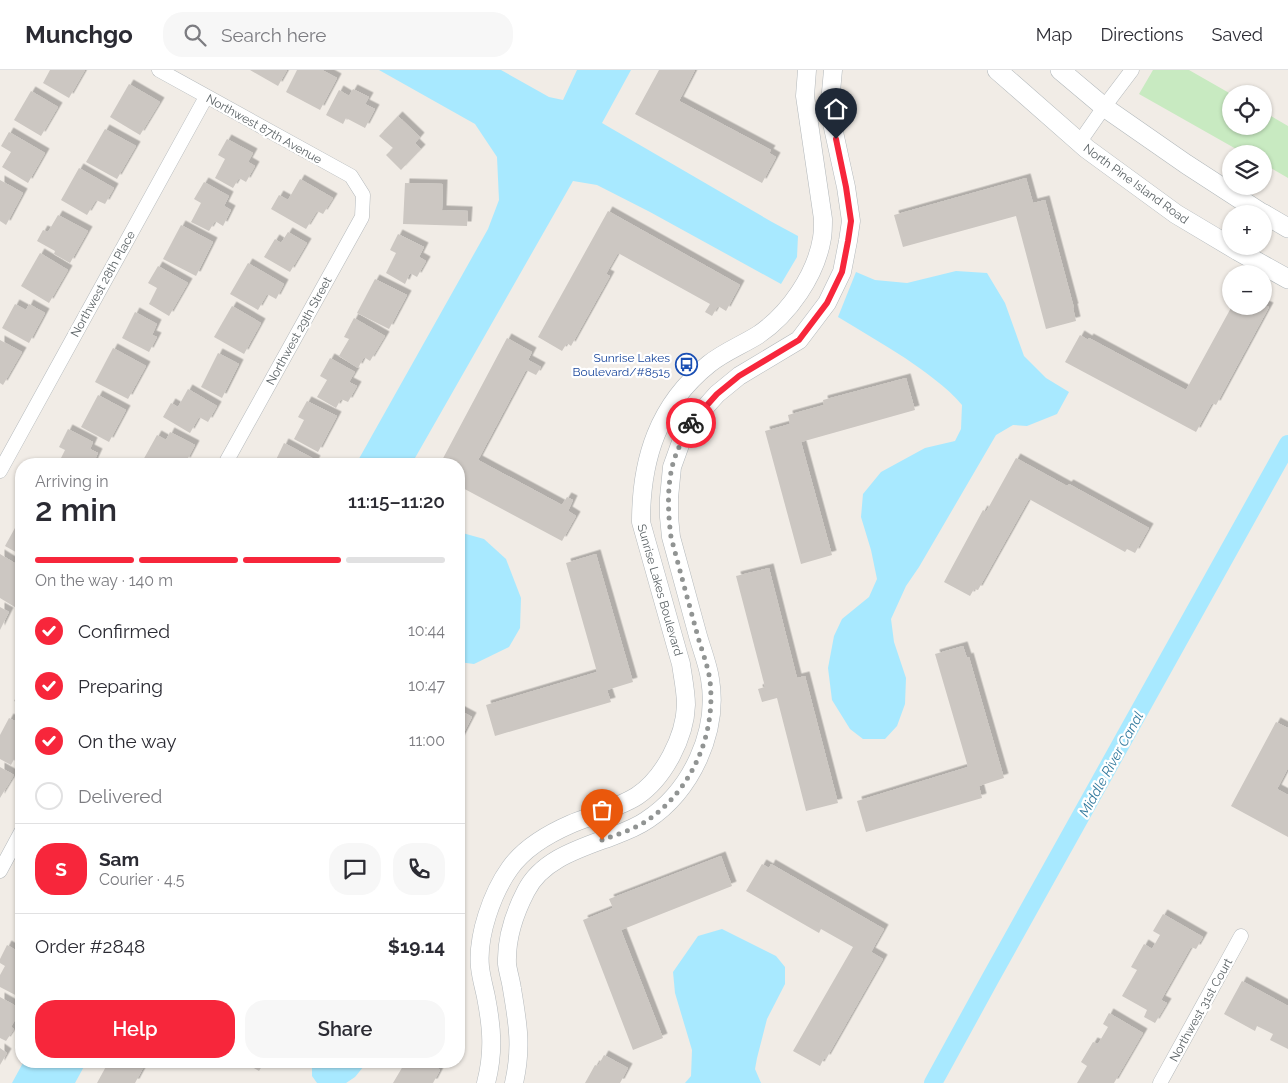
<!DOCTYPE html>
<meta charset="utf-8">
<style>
:root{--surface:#fff;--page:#f7f7f7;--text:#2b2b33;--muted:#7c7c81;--line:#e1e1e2;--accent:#f7263b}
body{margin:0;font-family:Raleway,sans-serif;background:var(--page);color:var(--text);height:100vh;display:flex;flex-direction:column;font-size:19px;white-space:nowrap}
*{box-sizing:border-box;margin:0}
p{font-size:16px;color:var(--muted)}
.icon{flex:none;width:28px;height:28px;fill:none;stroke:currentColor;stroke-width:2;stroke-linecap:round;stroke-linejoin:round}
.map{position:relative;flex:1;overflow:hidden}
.drawer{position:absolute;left:15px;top:388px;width:450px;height:610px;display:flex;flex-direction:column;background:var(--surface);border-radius:20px;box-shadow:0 1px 4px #0004}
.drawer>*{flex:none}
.fabs{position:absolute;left:1222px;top:15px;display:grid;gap:10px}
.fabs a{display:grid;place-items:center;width:50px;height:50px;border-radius:50%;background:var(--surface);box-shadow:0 1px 4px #0004;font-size:25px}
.pin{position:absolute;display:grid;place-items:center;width:42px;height:42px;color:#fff;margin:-51px -21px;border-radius:50% 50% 50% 0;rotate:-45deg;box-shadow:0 0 5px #0007}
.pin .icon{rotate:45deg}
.courier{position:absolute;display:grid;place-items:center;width:50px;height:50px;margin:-25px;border:4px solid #f7263b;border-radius:50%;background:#fff;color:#222;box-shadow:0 1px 6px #0007}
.headline em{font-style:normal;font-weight:600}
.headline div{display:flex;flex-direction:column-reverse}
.headline{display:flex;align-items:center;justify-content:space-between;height:85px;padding:0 20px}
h1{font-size:32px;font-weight:600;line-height:38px}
.bar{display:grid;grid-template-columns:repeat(4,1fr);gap:8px 5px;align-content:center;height:60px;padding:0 20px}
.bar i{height:6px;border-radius:4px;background:var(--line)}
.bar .current{background:var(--accent)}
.bar p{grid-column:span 4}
.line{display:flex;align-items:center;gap:12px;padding:0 20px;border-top:1px solid var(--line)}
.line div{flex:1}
.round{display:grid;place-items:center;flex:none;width:52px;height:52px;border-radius:20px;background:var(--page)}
ol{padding:0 20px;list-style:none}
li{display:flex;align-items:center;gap:15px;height:55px}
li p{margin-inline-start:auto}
li .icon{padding:5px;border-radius:50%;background:var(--accent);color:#fff;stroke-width:4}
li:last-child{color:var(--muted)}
li i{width:28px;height:28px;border:2px solid var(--line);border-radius:50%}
.cta{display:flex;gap:10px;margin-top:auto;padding:10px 20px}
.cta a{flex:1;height:58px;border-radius:20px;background:var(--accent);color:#fff;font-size:20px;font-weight:600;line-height:58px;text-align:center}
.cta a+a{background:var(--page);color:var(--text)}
header{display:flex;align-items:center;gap:30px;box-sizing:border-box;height:70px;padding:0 25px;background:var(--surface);border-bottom:1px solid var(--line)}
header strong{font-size:24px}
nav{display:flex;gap:28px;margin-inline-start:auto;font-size:18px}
.search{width:350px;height:45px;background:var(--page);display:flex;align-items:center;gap:12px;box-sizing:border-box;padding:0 18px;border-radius:20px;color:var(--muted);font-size:19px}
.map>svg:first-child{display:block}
</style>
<header>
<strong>Munchgo</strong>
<div class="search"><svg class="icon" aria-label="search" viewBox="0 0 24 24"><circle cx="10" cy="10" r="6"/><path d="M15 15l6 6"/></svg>Search here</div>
<nav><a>Map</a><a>Directions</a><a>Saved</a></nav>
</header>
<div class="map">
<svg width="1288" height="1013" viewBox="0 0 1288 1013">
<defs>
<filter id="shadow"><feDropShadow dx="4.5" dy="-4.5" stdDeviation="0" flood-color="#0004"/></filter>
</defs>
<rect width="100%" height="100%" fill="#f1ece6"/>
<path fill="#c8eac1" d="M 1153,0 L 1189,0 L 1231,24 L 1231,56 L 1264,56 L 1264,42 L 1288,56 L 1288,108 L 1264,94 L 1264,84 L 1245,84 L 1139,24 Z"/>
<g fill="#a8e9ff">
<path d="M 379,0 L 501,0 L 549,27 L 563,30 L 577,0 L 631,0 L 602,53 L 772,152 L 798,166 L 797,187 L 781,214 L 650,142 L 597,115 L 573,111 L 415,388 L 414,394 L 356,394 L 488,159 L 499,130 L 497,87 L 475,54 Z"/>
<path d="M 956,201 L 987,203 L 1005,233 L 1024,286 L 1046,308 L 1069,322 L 1057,344 L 1027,356 L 1013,355 L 996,365 L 919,497 L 906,516 L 891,549 L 894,572 L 906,608 L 905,634 L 897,656 L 885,669 L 863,669 L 850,659 L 832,630 L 828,598 L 834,566 L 842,549 L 869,527 L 877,509 L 871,480 L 861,447 L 863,424 L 881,402 L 925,378 L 955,371 L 961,359 L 962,335 C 946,316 925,302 905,288 C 883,274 860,260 838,247 L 856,202 L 875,210 L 907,213 Z"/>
<path d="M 459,462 L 484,469 L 506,489 L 521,528 L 520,558 L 509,577 L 474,594 L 459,592 Z"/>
<path d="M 722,859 L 776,886 L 785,897 L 785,914 L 767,949 L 757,988 L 755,999 L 761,1013 L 685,1013 L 691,1006 L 692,980 L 675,923 L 673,902 L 698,866 Z"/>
<path d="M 24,991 L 87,991 L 75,1013 L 12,1013 Z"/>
<path d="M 312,991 L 368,991 L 355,1007 L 346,1013 L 317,1013 L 312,1006 Z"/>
</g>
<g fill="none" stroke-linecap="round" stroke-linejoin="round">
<path stroke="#a8e9ff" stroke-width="18" d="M 933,1013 L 990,909 L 1288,374"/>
</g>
<g fill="#ccc7c2" filter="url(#shadow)">
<path d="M 50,0 L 85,0 L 69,28 L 43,13 Z"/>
<path d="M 250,0 L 287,0 L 278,16 Z"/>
<path d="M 297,0 L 322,0 L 337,8 L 320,40 L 286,22 Z"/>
<path d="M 659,0 L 695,0 L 679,31 L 771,80 L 769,83 L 776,87 L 762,113 L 635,44 Z"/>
<path d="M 129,14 L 160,32 L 140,65 L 110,47 Z"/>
<path d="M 353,19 L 369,27 L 365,34 L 375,39 L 365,58 L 346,48 L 343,54 L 326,45 L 339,20 L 349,26 Z"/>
<path d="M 31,21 L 58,37 L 41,66 L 14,50 Z"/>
<path d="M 398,46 L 420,67 L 415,73 L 421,79 L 401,100 L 386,85 L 393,78 L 379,66 Z"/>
<path d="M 105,59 L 136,76 L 117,109 L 86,92 Z"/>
<path d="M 9,62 L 45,83 L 28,113 L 2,97 L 11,82 L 1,76 Z"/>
<path d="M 227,69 L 253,83 L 248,92 L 255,96 L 246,112 L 239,108 L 233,118 L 215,108 L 225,89 L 218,85 Z"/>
<path d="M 79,98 L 114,118 L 105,134 L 96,130 L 87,145 L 61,130 Z"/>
<path d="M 1026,108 L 1033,133 L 1045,130 L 1074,238 L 1073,238 L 1076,251 L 1046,259 L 1016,146 L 903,177 L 894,145 Z"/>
<path d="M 300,109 L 333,128 L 323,144 L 317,141 L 306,159 L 271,139 L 279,125 L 288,130 Z"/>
<path d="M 0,110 L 23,123 L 6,155 L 0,151 Z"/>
<path d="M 204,112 L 229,126 L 224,136 L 231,140 L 223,156 L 215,151 L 209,161 L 191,152 L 201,133 L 194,129 Z"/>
<path d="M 405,113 L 443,114 L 442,140 L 468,141 L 467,156 L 403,154 Z"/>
<path d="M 608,141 L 740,215 L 726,241 L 718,236 L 712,246 L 705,242 L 710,234 L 618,183 L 606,204 L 610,206 L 571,276 L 567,273 L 562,281 L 538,267 Z"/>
<path d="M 58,145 L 88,161 L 70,193 L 54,184 L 55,181 L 37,171 L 43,160 L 48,162 Z"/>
<path d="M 181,155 L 213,172 L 196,206 L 163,189 Z"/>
<path d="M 288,162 L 307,173 L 290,202 L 264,187 L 275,169 L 281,173 Z"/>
<path d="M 398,164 L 424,177 L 419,187 L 426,191 L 417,207 L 410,203 L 405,214 L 386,203 L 396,183 L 390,180 Z"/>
<path d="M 40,183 L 68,200 L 49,233 L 21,216 Z"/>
<path d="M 248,193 L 284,214 L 276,229 L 267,224 L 258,240 L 230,224 Z"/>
<path d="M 158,196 L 188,213 L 169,246 L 149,234 L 157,218 L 148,213 Z"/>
<path d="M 375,209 L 407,225 L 389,259 L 357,243 Z"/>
<path d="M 15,234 L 26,240 L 29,234 L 45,243 L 29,273 L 2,258 Z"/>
<path d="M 1264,235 L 1269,237 L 1216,335 L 1212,333 L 1196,362 L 1065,292 L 1080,265 L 1088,270 L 1089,268 L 1186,320 L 1232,236 L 1264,236 Z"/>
<path d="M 232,236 L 261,253 L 244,284 L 214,267 Z"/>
<path d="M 135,242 L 157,254 L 152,265 L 157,267 L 149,282 L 122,268 Z"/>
<path d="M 354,248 L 385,266 L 370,291 L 364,287 L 358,298 L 339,286 L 349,269 L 344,267 Z"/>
<path d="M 507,268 L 532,282 L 528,290 L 541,297 L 536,305 L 526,300 L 478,390 L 562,435 L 567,427 L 573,430 L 568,441 L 576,446 L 562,471 L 459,416 L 459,394 L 440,394 Z"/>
<path d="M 0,270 L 22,282 L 3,315 L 0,313 Z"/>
<path d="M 113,278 L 146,296 L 128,329 L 95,312 Z"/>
<path d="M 218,283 L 239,294 L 222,328 L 201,317 Z"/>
<path d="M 330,288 L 355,302 L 349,312 L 357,316 L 348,332 L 341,329 L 336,338 L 317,327 L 327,310 L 320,306 Z"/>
<path d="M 906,308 L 915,340 L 801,372 L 832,485 L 801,494 L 765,361 L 790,354 L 788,345 L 824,335 L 823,330 Z"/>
<path d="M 188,319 L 217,336 L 208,352 L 199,347 L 190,363 L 163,347 L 171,333 L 178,337 Z"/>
<path d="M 98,325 L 126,340 L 109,372 L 81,357 Z"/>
<path d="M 307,331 L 337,346 L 318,382 L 294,369 L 304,350 L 298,347 Z"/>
<path d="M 68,359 L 93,372 L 90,379 L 98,383 L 93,394 L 58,394 L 65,380 L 59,377 Z"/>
<path d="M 170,362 L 195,375 L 186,392 L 180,388 L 177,394 L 146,394 L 142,392 L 157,365 L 166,370 Z"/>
<path d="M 284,373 L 316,390 L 314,394 L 274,394 Z"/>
<path d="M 1016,388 L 1067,416 L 1069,414 L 1149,458 L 1135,483 L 1127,479 L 1125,482 L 1029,429 L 978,520 L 974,519 L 970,526 L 944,512 L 983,440 L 986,442 Z"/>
<path d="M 21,447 L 21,485 L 5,476 Z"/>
<path d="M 0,484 L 21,497 L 21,532 L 18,539 L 0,528 Z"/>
<path d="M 596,484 L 633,612 L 607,620 L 611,632 L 495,666 L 486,635 L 597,602 L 566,493 Z"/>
<path d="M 769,498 L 797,608 L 805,606 L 838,733 L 806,741 L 777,628 L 762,632 L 758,619 L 765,617 L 736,506 Z"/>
<path d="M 0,537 L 9,542 L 0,560 Z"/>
<path d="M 963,576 L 967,588 L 969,587 L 1004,708 L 979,716 L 982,728 L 866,762 L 857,731 L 968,697 L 935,584 Z"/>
<path d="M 21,617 L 21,647 L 15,644 L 20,634 L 14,631 Z"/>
<path d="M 459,640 L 472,647 L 459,672 Z"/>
<path d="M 9,648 L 21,654 L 21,676 L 11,695 L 0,689 L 0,665 Z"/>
<path d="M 1276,652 L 1288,658 L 1288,698 L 1277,719 L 1288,725 L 1288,767 L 1231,736 Z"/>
<path d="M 0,697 L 14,705 L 0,728 Z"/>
<path d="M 721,786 L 732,816 L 621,860 L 663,968 L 633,980 L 583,850 L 613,838 L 609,829 Z"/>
<path d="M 762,794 L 769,798 L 771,794 L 884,859 L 871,882 L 883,889 L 826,989 L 824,988 L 820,996 L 793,981 L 853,877 L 821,859 L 819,863 L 746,821 Z"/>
<path d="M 1163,844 L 1203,867 L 1196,879 L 1191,877 L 1161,930 L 1167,933 L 1155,953 L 1144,947 L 1147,940 L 1122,926 L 1137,900 L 1131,897 L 1144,874 L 1152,879 L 1160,865 L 1153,861 Z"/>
<path d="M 7,875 L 21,883 L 21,928 L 0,917 L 0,905 L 5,896 L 0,893 L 0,889 Z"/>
<path d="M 1242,911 L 1288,936 L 1288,979 L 1270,970 L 1273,964 L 1257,956 L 1255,961 L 1224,944 Z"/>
<path d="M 0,927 L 21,939 L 11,957 L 14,959 L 6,971 L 0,968 Z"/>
<path d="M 1109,943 L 1143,963 L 1114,1013 L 1077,1013 L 1087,996 L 1081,992 L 1093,972 L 1098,974 L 1108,957 L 1103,954 Z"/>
<path d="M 0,978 L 7,983 L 0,995 Z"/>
<path d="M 604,985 L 628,998 L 620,1013 L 585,1013 L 595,995 L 598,996 Z"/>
<path d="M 109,991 L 147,991 L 135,1013 L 97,1013 Z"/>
<path d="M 256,991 L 265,991 L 259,1001 L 252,997 Z"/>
<path d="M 406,991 L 439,991 L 436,997 L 440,1000 L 433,1013 L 393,1013 Z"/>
</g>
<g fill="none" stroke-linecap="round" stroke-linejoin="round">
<defs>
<g id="minor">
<path d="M 159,0 L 351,106 L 363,125 L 362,147 L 225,394"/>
<path d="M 1079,73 L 1104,37 L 1132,0"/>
<path d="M 0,401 L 206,27"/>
<path d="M 0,801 L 21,762"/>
<path d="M 1160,1013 L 1241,866"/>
</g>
<g id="tertiary">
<path d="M 486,1013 C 494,982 492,958 486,927 C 484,917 481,907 480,897 C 477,866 492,823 510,798 C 525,777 548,764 571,754 C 582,749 595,746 606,741 C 616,736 628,732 637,726 C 664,708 685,667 686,635 C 686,622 683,608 681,594 L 641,452 C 641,389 658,335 709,294 C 724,282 742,275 758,265 C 789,244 816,205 822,168 C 823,162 823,156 823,149 L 805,26 L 807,0"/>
<path d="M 514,1013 C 522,978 518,954 512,919 C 511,911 508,902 507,894 C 506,868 514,844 526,821 C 542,789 581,778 613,766 C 624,762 637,757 647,750 C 691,721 719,662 710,609 C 708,595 702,580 698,566 C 689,533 680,500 671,467 L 669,447 L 669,428 L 672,397 L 681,372 L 691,353 L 717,324 L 739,306 L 799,270 L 827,233 L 842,202 L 848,171 L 851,151 L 846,117 L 832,53 L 830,33 L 833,0"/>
</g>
<g id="secondary">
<path d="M 997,0 L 1087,79 L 1176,144 L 1238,181 L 1288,209"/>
<path d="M 1060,0 L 1104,37 L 1186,94 L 1263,144"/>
<path d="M 1264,144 L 1288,158"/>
</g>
</defs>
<use href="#minor" stroke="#b3b8bb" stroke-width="15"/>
<use href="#tertiary" stroke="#b3b8bb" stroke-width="19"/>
<use href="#secondary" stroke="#b2b8bb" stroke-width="20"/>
<use href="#minor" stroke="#fff" stroke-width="14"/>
<use href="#tertiary" stroke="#fff" stroke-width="18"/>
<use href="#secondary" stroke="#fff" stroke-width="19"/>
</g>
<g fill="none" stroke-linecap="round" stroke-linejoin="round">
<path stroke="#919493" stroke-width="5" stroke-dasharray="0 9" d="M 602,770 C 616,765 635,759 648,750 C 692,719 716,665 710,611 C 708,596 702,581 698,567 C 689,534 680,501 671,467 C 668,444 667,420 672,397 C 676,381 684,367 691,353"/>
<path stroke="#f7263b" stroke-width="6" d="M 691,353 L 717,324 L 739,306 L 799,270 L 827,233 L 842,202 L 848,171 L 851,151 L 846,117 L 836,69"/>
</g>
<defs>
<symbol id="bus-ring" viewBox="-11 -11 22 22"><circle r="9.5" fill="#fff" stroke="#1a4fb4" stroke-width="1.5"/><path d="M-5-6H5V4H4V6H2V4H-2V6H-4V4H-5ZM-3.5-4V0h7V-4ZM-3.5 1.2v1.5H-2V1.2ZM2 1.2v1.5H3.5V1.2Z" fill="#1a4fb4"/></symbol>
</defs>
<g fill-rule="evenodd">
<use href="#bus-ring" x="674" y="282" width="25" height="25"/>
</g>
<g text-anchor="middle" stroke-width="4.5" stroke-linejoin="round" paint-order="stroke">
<g font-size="12" fill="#5d6467" stroke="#fff">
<text transform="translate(264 59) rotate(29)" y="4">Northwest 87th Avenue</text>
<text transform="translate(1136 114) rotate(36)" y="4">North Pine Island Road</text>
<text transform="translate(103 214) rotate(-61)" y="4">Northwest 28th Place</text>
<text transform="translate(299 261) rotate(-61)" y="4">Northwest 29th Street</text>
<text transform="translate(660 520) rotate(74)" y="4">Sunrise Lakes Boulevard</text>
<text transform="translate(1201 940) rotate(-61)" y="4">Northwest 31st Court</text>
</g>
<g font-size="12" fill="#164399" stroke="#fff" text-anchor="end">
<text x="670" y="292">Sunrise Lakes<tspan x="670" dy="14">Boulevard/#8515</tspan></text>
</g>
<g font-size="14" font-style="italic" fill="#347b9e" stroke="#fff">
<text transform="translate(1111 694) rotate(-61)" y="5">Middle River Canal</text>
</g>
</g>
</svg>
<div class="fabs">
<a><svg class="icon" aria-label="locate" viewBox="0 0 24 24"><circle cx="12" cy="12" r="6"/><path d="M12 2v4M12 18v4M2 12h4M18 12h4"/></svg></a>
<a><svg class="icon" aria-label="layers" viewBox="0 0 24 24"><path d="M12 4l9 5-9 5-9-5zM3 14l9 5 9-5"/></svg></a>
<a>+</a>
<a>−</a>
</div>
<div class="pin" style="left:602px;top:770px;background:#ea580c"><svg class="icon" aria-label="bag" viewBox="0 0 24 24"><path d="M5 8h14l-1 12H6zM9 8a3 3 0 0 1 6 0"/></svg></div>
<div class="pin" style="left:836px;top:69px;background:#1f2937"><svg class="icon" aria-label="home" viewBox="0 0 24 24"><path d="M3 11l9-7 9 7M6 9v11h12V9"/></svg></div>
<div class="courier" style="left:691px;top:353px"><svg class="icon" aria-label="bike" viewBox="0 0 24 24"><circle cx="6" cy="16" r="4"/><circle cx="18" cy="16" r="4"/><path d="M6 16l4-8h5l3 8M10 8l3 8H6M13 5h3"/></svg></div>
<section class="drawer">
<div class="headline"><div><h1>2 min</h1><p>Arriving in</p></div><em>11:15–11:20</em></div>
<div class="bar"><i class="current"></i><i class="current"></i><i class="current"></i><i></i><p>On the way · 140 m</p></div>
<ol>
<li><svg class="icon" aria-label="check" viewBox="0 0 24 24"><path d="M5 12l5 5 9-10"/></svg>Confirmed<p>10:44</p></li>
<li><svg class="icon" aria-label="check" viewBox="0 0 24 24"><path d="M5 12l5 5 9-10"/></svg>Preparing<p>10:47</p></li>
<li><svg class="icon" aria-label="check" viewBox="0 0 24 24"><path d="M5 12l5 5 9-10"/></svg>On the way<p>11:00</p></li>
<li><i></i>Delivered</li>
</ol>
<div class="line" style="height:90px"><b class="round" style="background:var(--accent);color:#fff">S</b><div><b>Sam</b><p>Courier · 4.5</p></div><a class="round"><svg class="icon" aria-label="chat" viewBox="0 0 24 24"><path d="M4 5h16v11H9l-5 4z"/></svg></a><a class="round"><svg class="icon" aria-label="phone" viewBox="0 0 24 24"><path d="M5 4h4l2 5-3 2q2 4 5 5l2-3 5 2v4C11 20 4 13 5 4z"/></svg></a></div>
<div class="line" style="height:65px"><div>Order #2848</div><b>$19.14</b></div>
<div class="cta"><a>Help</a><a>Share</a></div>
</section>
</div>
